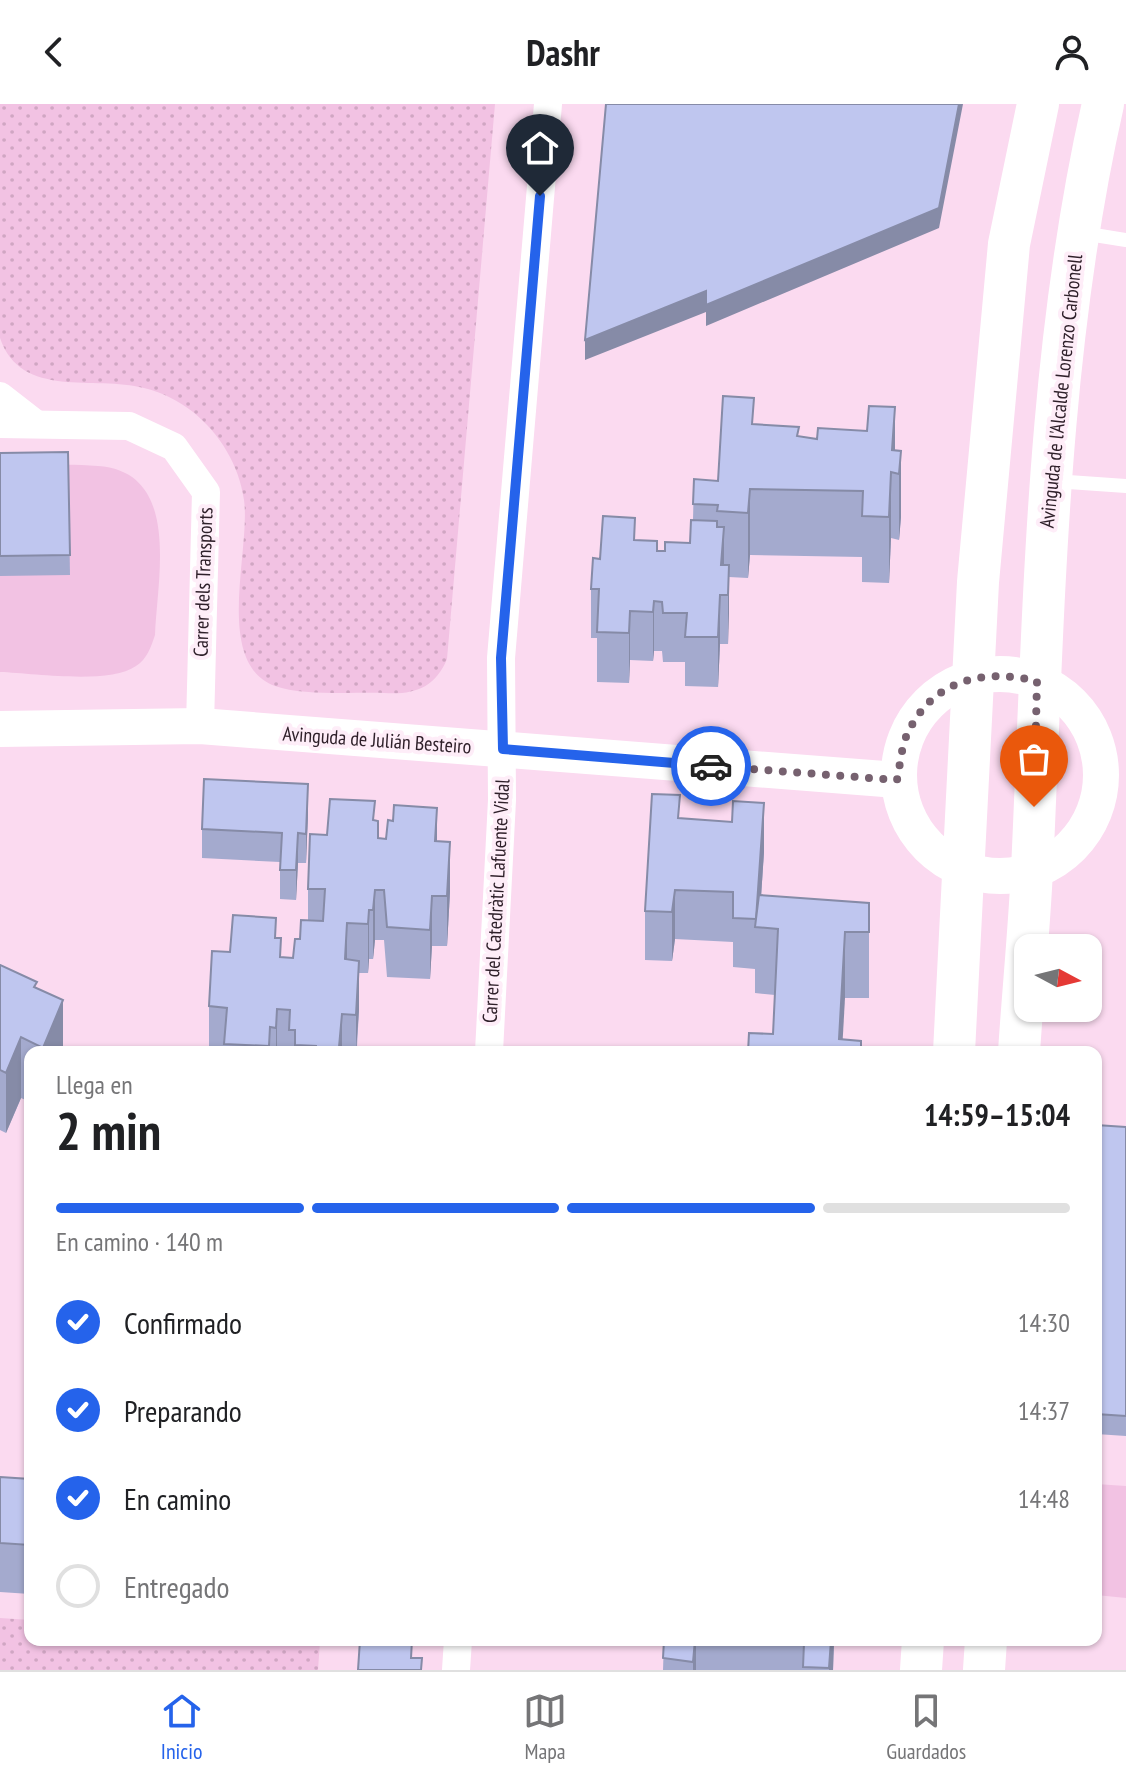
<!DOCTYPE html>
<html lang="es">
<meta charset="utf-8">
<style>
:root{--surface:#fff;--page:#f2f2f2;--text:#202124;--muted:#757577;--line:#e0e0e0;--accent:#2563eb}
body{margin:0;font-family:"PT Sans Narrow",sans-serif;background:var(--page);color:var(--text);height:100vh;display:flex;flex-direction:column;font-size:30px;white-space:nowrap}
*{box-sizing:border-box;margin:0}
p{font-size:26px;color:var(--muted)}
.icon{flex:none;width:44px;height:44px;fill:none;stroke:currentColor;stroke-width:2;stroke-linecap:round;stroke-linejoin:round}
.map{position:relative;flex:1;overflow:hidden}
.details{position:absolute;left:24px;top:942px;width:1078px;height:600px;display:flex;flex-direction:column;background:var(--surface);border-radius:16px;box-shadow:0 2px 6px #0004}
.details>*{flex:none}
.needle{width:52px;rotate:97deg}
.buttons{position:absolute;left:1014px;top:830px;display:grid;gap:16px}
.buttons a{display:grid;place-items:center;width:88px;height:88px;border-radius:16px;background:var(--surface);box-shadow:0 2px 6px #0004;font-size:40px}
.pin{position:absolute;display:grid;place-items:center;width:68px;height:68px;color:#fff;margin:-82px -34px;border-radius:50% 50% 50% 0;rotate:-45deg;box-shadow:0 0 8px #0007}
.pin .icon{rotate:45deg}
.courier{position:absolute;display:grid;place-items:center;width:80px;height:80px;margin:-40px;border:6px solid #2563eb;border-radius:50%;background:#fff;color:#222;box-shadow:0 2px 10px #0007}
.overview em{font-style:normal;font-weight:800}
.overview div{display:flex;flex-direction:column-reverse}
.overview{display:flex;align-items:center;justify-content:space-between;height:136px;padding:0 32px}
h1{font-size:52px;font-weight:800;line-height:60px}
.bar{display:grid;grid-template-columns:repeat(4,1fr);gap:12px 8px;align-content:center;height:96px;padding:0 32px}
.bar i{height:10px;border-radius:6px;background:var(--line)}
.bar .current{background:var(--accent)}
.bar p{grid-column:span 4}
ol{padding:0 32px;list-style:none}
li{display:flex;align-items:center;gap:24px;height:88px}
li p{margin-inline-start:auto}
li .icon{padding:8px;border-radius:50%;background:var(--accent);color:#fff;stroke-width:4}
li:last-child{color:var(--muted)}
li i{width:44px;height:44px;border:4px solid var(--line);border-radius:50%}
header{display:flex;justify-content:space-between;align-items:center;height:104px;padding:0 32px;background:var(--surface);font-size:36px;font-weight:800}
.menu{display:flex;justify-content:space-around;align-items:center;height:112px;border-top:2px solid var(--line);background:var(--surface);font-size:22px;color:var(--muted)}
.menu a{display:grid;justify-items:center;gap:4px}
.menu .current{color:var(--accent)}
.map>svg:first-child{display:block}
</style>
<header><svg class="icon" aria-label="back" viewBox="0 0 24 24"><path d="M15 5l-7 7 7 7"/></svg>Dashr<svg class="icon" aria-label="person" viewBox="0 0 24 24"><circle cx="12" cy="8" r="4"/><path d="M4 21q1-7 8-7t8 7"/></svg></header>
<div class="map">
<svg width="1126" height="1566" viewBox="0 0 1126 1566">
<defs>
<pattern id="park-dots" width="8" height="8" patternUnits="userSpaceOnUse" patternTransform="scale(2)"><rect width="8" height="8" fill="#f2c2e3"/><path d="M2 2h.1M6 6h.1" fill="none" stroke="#d0a6c3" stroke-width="1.8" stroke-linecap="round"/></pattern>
</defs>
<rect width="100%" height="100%" fill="#fbdaf0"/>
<g fill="#f2c2e3">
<path d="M 0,362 C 32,362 66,359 98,362 C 182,368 157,475 155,531 C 151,543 147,555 136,562 C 109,581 33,569 0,568 Z"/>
<path d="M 1096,1380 L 1126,1382 L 1126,1494 L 1096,1491 Z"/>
</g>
<g fill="url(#park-dots)">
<path d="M 0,0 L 495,0 L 447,555 C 435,584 414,591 384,589 C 353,588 303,592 275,582 C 213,559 251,446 244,396 C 239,361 220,330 193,308 C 179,297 162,288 144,284 C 95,271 21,296 0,234 Z"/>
<path d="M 0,1514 L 30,1516 L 30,1536 L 320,1537 L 318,1566 L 0,1566 Z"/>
</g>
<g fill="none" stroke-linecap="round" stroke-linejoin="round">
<g stroke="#fff" stroke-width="14">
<path d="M 1082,129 L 1126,136"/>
<path d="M 1054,377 L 1126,382"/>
</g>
<g stroke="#fff" stroke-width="28">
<path d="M 0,292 L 36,320"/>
<path d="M 0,320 L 129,322 L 174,343 L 206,388 L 200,622"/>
<path d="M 489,948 L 502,696 L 501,554 L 548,0"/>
<path d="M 456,1566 L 458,1536"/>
</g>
<g stroke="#fff" stroke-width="36">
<circle cx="1000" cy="671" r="101"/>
<path d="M 0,625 L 200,622 L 897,676"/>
</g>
<g stroke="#fff" stroke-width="42">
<path d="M 954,948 L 978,478 L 1009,140 L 1038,0"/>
<path d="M 1019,948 C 1023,887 1029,827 1032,766 C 1044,510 1046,251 1103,0"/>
<path d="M 921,1566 L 923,1536"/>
<path d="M 984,1566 L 986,1536"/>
</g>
</g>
<g fill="#a4aace">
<path d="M 754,320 L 799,333 L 901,347 L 901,413 L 899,436 L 891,434 L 889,479 L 862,478 L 862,453 L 750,451 L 748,474 L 729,473 L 728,540 L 720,540 L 718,583 L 685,582 L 685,558 L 663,558 L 662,547 L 654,547 L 653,557 L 630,556 L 629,579 L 597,578 L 597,534 L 591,534 L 591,485 L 600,455 L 635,436 L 657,447 L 665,447 L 690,439 L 693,416 L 694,375 L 718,377 Z"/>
<path d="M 68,348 L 70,471 L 0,472 L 0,349 Z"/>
<path d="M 308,709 L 306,759 L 298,759 L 296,796 L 280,795 L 280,758 L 202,754 L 202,725 Z"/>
<path d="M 680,714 L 764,748 L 761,792 L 869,799 L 869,894 L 845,894 L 773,930 L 775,891 L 755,889 L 755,865 L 733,863 L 733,838 L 675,835 L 672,857 L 645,856 L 645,807 Z"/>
<path d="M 375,717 L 378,734 L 437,737 L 450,788 L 447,842 L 432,842 L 430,875 L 387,873 L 384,836 L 375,836 L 373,855 L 369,855 L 368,869 L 359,869 L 359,906 L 357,943 L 364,948 L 209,948 L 209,902 L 230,848 L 276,834 L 281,853 L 293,854 L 308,816 L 308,785 L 327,731 Z"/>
<path d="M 0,861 L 37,884 L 63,948 L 30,948 L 30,998 L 21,994 L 6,1029 L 0,1026 Z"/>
<path d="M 1096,1021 L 1126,1023 L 1126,1332 L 1096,1330 Z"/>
<path d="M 0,1373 L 30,1375 L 30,1490 L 0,1488 Z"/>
<path d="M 664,1536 L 834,1536 L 833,1566 L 663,1566 Z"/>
</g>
<g fill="#868ba7">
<path d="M 959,0 L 963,0 L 939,124 L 706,222 L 706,208 L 585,256 L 585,236 Z"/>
<path d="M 895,303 L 895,369 L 892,346 Z"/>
<path d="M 901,347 L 901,413 L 899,436 L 899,370 Z"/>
<path d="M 891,368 L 891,434 L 889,479 L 889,413 Z"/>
<path d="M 750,385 L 750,451 L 748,474 L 748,409 Z"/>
<path d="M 724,423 L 724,473 L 721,461 Z"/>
<path d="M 729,461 L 729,510 L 728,540 L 728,491 Z"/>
<path d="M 720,491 L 720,540 L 718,583 L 718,533 Z"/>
<path d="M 654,497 L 654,547 L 653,557 L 653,508 Z"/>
<path d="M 630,507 L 630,556 L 629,579 L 629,529 Z"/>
<path d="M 308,680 L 308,709 L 306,759 L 306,730 Z"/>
<path d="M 764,699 L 764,748 L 759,824 L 756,816 Z"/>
<path d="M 437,704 L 437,753 L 435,737 Z"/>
<path d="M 298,729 L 298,759 L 296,796 L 296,766 Z"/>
<path d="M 450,738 L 450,788 L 447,842 L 447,792 Z"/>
<path d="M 375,786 L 375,836 L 373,855 L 373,806 Z"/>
<path d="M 675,786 L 675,835 L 672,857 L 672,808 Z"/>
<path d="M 432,792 L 432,842 L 430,875 L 430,826 Z"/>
<path d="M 369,806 L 369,855 L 368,869 L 368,820 Z"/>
<path d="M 347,819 L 347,869 L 345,855 Z"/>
<path d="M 845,828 L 845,894 L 842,948 L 839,935 Z"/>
<path d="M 359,857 L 359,906 L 356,948 L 356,911 Z"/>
<path d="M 63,896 L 63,948 L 43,948 L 43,944 Z"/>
<path d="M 277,905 L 277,948 L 276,948 L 276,924 Z"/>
<path d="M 342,910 L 342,948 L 339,948 Z"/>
<path d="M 21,933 L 21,994 L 6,1029 L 6,969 Z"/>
<path d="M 696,1536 L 696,1566 L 693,1566 L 693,1558 Z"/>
<path d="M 831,1536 L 834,1536 L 833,1566 L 829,1566 Z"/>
</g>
<g fill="#bfc6ef" stroke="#868ba7" stroke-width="2">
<path d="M 606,0 L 959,0 L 939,104 L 706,201 L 706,187 L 585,236 Z"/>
<path d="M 723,292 L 754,294 L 752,320 L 799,323 L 797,332 L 817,335 L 818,324 L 867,327 L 869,302 L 895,303 L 892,346 L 901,347 L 899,370 L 891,368 L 889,413 L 862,412 L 863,387 L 750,385 L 748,409 L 717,407 L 718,401 L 693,400 L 694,375 L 718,377 Z"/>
<path d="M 68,348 L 70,451 L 0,452 L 0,349 Z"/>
<path d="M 603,412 L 635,414 L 634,436 L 657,437 L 657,447 L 665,447 L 665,438 L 690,439 L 691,416 L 717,417 L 717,423 L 724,423 L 721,461 L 729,461 L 728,491 L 720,491 L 718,533 L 685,533 L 687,509 L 663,509 L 662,498 L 654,497 L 653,508 L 630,507 L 629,529 L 597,528 L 599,485 L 591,485 L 593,454 L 600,455 Z"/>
<path d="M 204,675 L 308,680 L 306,730 L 298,729 L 296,766 L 280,766 L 282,729 L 202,725 Z"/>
<path d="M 652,690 L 680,691 L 678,714 L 732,718 L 733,697 L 764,699 L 756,815 L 733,814 L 733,788 L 675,786 L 672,808 L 645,807 Z"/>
<path d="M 330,695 L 375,697 L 373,716 L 378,717 L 378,734 L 386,735 L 388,716 L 393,717 L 394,701 L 437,704 L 435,737 L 450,738 L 447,792 L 432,792 L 430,826 L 387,823 L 384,786 L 375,786 L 373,806 L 369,806 L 368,820 L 347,819 L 345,855 L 359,857 L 356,911 L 342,910 L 339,943 L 363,944 L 364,948 L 316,948 L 316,942 L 295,941 L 295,926 L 289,926 L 290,906 L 277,905 L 276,924 L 270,923 L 269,942 L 224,940 L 227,904 L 209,902 L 212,847 L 230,848 L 233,811 L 276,814 L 275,834 L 281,834 L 280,853 L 293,854 L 295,835 L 300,835 L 301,816 L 323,817 L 325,785 L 308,785 L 310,730 L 327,731 Z"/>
<path d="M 759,791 L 869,799 L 869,828 L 845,828 L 839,935 L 861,937 L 861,948 L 748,948 L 749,929 L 773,930 L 778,825 L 755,823 Z"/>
<path d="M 0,861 L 37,878 L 34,883 L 63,896 L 43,944 L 21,933 L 6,969 L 0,966 Z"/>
<path d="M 387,943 L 433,945 L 432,948 L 385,948 Z"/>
<path d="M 1096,1021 L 1126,1023 L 1126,1312 L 1096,1310 Z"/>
<path d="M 0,1373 L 30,1375 L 30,1441 L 0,1439 Z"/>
<path d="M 360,1536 L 412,1536 L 411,1554 L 422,1554 L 421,1566 L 358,1566 Z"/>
<path d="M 664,1536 L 695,1536 L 693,1558 L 663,1554 Z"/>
<path d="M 743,1536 L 831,1536 L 829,1564 L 803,1563 L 804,1539 Z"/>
</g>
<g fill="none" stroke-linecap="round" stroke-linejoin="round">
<path stroke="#76616f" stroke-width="8" stroke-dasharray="0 14.4" d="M 711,662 L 897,676 C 900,662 901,646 906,633 C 930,576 983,564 1037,577 L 1034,703"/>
<path stroke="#2563eb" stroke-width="10" d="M 540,92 L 501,554 L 503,645 L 711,662"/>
</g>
<g text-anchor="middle" stroke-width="8" stroke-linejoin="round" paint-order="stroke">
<g font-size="20" fill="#2f202a" stroke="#feedf8">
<text transform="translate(1061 287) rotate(-84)" y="7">Avinguda de l'Alcalde Lorenzo Carbonell</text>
<text transform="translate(203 478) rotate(-88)" y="7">Carrer dels Transports</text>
<text transform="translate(377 636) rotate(4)" y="7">Avinguda de Julián Besteiro</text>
<text transform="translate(496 797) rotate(-87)" y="7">Carrer del Catedràtic Lafuente Vidal</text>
</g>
</g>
</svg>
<div class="buttons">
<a><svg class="needle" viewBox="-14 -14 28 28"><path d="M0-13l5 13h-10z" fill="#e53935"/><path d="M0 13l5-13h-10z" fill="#757577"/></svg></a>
</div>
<div class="pin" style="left:1034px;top:703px;background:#ea580c"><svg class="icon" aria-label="bag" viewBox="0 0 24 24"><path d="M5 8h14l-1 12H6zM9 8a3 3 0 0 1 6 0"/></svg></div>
<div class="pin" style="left:540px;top:92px;background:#1f2937"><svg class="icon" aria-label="home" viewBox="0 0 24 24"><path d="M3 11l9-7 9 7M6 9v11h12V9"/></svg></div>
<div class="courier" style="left:711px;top:662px"><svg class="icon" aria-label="car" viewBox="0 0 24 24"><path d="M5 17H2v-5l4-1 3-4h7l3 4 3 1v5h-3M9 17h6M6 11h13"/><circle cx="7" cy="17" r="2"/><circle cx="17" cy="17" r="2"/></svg></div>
<section class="details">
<div class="overview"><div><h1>2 min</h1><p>Llega en</p></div><em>14:59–15:04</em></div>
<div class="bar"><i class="current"></i><i class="current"></i><i class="current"></i><i></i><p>En camino · 140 m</p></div>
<ol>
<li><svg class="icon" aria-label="check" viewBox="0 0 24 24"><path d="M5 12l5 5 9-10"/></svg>Confirmado<p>14:30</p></li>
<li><svg class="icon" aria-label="check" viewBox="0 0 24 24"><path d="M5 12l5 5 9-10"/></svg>Preparando<p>14:37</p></li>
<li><svg class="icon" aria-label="check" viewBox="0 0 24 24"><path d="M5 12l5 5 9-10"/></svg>En camino<p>14:48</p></li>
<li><i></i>Entregado</li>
</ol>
</section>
</div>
<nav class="menu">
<a class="current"><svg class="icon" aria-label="home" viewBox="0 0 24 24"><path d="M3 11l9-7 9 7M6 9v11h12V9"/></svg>Inicio</a>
<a><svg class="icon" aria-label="map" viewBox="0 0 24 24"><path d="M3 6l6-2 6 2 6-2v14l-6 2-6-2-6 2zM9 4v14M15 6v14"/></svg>Mapa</a>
<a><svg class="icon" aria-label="saved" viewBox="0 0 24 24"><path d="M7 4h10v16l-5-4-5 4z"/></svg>Guardados</a>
</nav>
